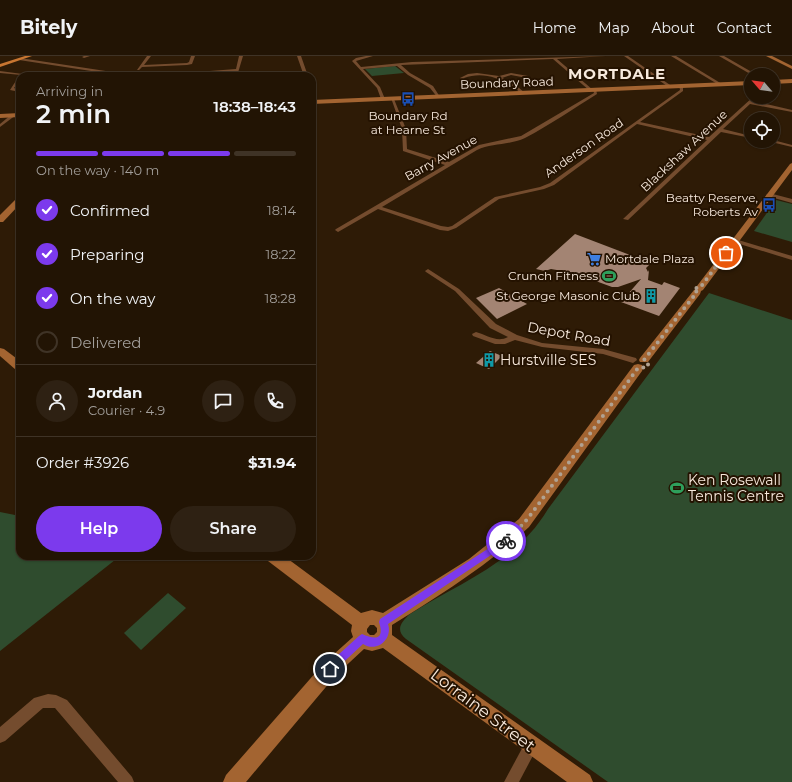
<!DOCTYPE html>
<meta charset="utf-8">
<style>
:root{--surface:#221404;--page:#2e2113;--text:#f1f3f6;--muted:#a29e9a;--line:#3f3326;--accent:#7c3aed}
body{margin:0;font-family:Montserrat,sans-serif;background:var(--page);color:var(--text);height:100vh;display:flex;flex-direction:column;font-size:15px;white-space:nowrap}
*{box-sizing:border-box;margin:0}
p{font-size:13px;color:var(--muted)}
.icon{flex:none;width:22px;height:22px;fill:none;stroke:currentColor;stroke-width:2;stroke-linecap:round;stroke-linejoin:round}
.map{position:relative;flex:1;overflow:hidden}
.panel{position:absolute;left:16px;top:16px;width:300px;height:488px;display:flex;flex-direction:column;background:var(--surface);border-radius:12px;box-shadow:0 1px 3px #0004,0 0 0 1px var(--line)}
.panel>*{flex:none}
.needle{width:26px;rotate:298deg}
.controls{position:absolute;left:744px;top:12px;display:grid;gap:8px}
.controls a{display:grid;place-items:center;width:36px;height:36px;border-radius:50%;background:var(--surface);box-shadow:0 1px 3px #0004,0 0 0 1px var(--line);font-size:20px}
.pin{position:absolute;display:grid;place-items:center;width:34px;height:34px;color:#fff;margin:-17px;border:2px solid #fff;border-radius:50%;box-shadow:0 1px 4px #0007}
.courier{position:absolute;display:grid;place-items:center;width:40px;height:40px;margin:-20px;border:3px solid #7c3aed;border-radius:50%;background:#fff;color:#222;box-shadow:0 1px 5px #0007}
.summary em{font-style:normal;font-weight:600}
.summary div{display:flex;flex-direction:column-reverse}
.summary{display:flex;align-items:center;justify-content:space-between;height:68px;padding:0 20px}
h1{font-size:26px;font-weight:600;line-height:30px}
.bar{display:grid;grid-template-columns:repeat(4,1fr);gap:6px 4px;align-content:center;height:48px;padding:0 20px}
.bar i{height:5px;border-radius:3px;background:var(--line)}
.bar .active{background:var(--accent)}
.bar p{grid-column:span 4}
.line{display:flex;align-items:center;gap:10px;padding:0 20px;border-top:1px solid var(--line)}
.line div{flex:1}
.round{display:grid;place-items:center;flex:none;width:42px;height:42px;border-radius:21px;background:var(--page)}
ol{padding:0 20px;list-style:none}
li{display:flex;align-items:center;gap:12px;height:44px}
li p{margin-inline-start:auto}
li .icon{padding:4px;border-radius:50%;background:var(--accent);color:#fff;stroke-width:4}
li:last-child{color:var(--muted)}
li i{width:22px;height:22px;border:2px solid var(--line);border-radius:50%}
.cta{display:flex;gap:8px;margin-top:auto;padding:8px 20px}
.cta a{flex:1;height:46px;border-radius:24px;background:var(--accent);color:#fff;font-size:16px;font-weight:600;line-height:46px;text-align:center}
.cta a+a{background:var(--page);color:var(--text)}
header{display:flex;align-items:center;gap:24px;box-sizing:border-box;height:56px;padding:0 20px;background:var(--surface);border-bottom:1px solid var(--line)}
header strong{font-size:19px}
nav{display:flex;gap:22px;margin-inline-start:auto;font-size:14px}
.map>svg:first-child{display:block}
</style>
<header>
<strong>Bitely</strong>
<nav><a>Home</a><a>Map</a><a>About</a><a>Contact</a></nav>
</header>
<div class="map">
<svg width="792" height="726" viewBox="0 0 792 726">
<rect width="100%" height="100%" fill="#2e1b06"/>
<g fill="#2f4c2e">
<path d="M 395,10 L 404,17 L 372,20 L 365,13 Z"/>
<path d="M 776,144 L 792,148 L 792,186 L 754,175 Z"/>
<path d="M 709,237 L 792,264 L 792,726 L 608,726 L 406,583 C 395,574 401,566 410,558 C 460,526 516,507 548,453 Z"/>
<path d="M 0,456 L 20,460 L 20,500 L 120,500 L 0,595 Z"/>
<path d="M 168,537 L 186,552 L 141,594 L 124,577 Z"/>
</g>
<g fill="#a38473">
<path d="M 575,178 L 651,207 L 646,212 L 648,216 L 649,214 L 648,224 L 662,229 L 664,226 L 680,232 L 659,260 L 621,246 L 641,223 L 618,231 L 612,231 L 574,217 L 551,213 L 545,215 L 536,213 Z"/>
<path d="M 499,232 L 527,248 L 497,263 L 476,242 Z"/>
<path d="M 490,295 L 502,300 L 489,313 L 476,307 Z"/>
</g>
<g fill="none" stroke-linecap="round" stroke-linejoin="round">
<g fill="#744c2e" fill-rule="evenodd">
<path d="M 84,0 L 90,0 L 84,2 L 82,1 Z"/>
<path d="M 147,0 L 151,0 L 144,9 L 187,7 L 189,6 L 191,0 L 195,0 L 192,8 L 187,9 L 142,11 L 139,14 L 137,14 Z"/>
<path d="M 239,0 L 243,0 L 237,20 L 234,19 L 235,15 L 144,20 L 236,13 Z"/>
<path d="M 297,0 L 301,0 L 308,20 L 304,20 Z"/>
<path d="M 366,0 L 373,0 L 356,5 L 361,11 L 412,6 L 606,0 L 557,3 L 593,34 L 596,33 L 597,38 C 574,52 550,69 525,82 C 510,89 492,87 477,94 L 382,151 L 441,170 L 448,171 L 452,170 L 495,141 L 540,131 L 550,127 L 680,34 L 679,29 L 683,31 L 683,35 L 640,66 L 709,81 L 753,41 L 757,41 L 753,45 L 792,54 L 792,56 L 750,48 L 723,73 L 751,80 L 751,82 L 721,76 L 628,164 L 623,163 L 707,84 L 637,68 L 554,129 L 544,133 L 499,143 L 456,172 L 448,175 L 440,174 L 378,153 L 338,176 L 335,174 L 336,173 L 445,109 L 403,95 L 402,73 L 391,42 L 394,43 L 406,73 L 407,93 L 449,106 L 479,89 L 521,80 L 594,37 L 593,34 L 590,35 L 553,3 L 401,9 L 410,17 L 433,30 L 440,41 L 438,42 L 430,32 L 408,19 L 397,10 L 363,13 L 380,31 L 385,43 L 383,44 L 381,43 L 377,32 L 352,5 L 356,2 Z"/>
<path d="M 624,0 L 628,0 L 673,31 L 670,32 Z"/>
<path d="M 671,0 L 676,0 L 722,28 L 719,29 Z"/>
<path d="M 719,0 L 724,0 L 757,19 L 752,19 Z"/>
<path d="M 20,2 L 132,19 L 134,20 L 124,20 L 19,4 Z"/>
<path d="M 0,15 L 30,19 L 32,20 L 0,17 Z"/>
<path d="M 477,17 L 499,20 L 511,17 L 528,20 L 527,22 L 511,19 L 502,22 L 512,26 L 525,37 L 522,38 C 506,24 485,14 464,22 L 467,26 L 465,27 L 460,22 L 468,18 Z"/>
<path d="M 19,20 L 21,20 L 20,24 L 14,32 L 20,34 L 20,36 L 10,34 Z"/>
<path d="M 312,37 L 314,38 L 316,47 L 312,46 Z"/>
<path d="M 12,58 L 16,59 L 0,71 L 0,68 Z"/>
<path d="M 773,84 L 792,89 L 792,91 L 767,85 Z"/>
<path d="M 769,137 L 792,143 L 792,147 L 767,140 L 766,139 Z"/>
<path d="M 735,183 L 792,200 L 792,204 L 733,186 L 732,185 Z"/>
<path d="M 428,213 L 459,233 L 496,268 L 517,279 L 542,287 L 603,293 L 636,302 L 637,304 L 633,307 L 603,298 L 542,291 L 515,284 L 505,288 L 495,288 L 473,280 L 472,278 L 476,276 C 487,279 497,287 508,281 L 490,272 L 455,235 L 426,216 L 425,215 Z"/>
<path d="M 48,638 L 56,639 L 67,644 L 132,721 L 134,726 L 118,726 L 55,652 L 43,652 L 5,685 L 0,687 L 0,671 L 34,642 Z"/>
<path d="M 531,683 L 536,685 L 538,690 L 519,726 L 504,726 L 526,685 Z"/>
</g>
<g fill="#a36431" fill-rule="evenodd">
<path d="M 766,0 L 772,0 L 792,10 L 792,13 Z"/>
<path d="M 792,23 L 792,27 L 773,28 L 773,24 Z"/>
<path d="M 751,25 L 751,29 L 312,48 L 312,44 Z"/>
<path d="M 20,57 L 20,61 L 0,62 L 0,58 Z"/>
<path d="M 792,107 L 792,114 L 703,234 L 701,235 L 700,238 L 648,306 L 640,306 L 639,304 L 640,302 L 694,234 L 696,233 L 697,230 L 790,108 Z"/>
<path d="M 17,142 L 20,142 L 20,148 L 3,166 L 0,166 L 0,159 Z"/>
<path d="M 0,292 L 4,293 L 20,305 L 20,315 L 16,314 L 0,300 Z"/>
<path d="M 638,308 L 642,309 L 643,312 L 642,315 L 529,471 C 487,510 440,539 392,569 L 392,579 L 590,719 L 593,726 L 567,726 L 383,592 L 372,595 L 364,593 L 336,619 L 246,726 L 223,726 L 226,719 L 324,607 L 353,581 L 351,575 L 352,569 L 268,505 L 266,500 L 284,500 L 361,557 L 372,554 L 383,557 L 469,503 L 519,463 L 634,309 ZM 370,569 L 374,569 L 377,572 L 377,576 L 374,579 L 370,579 L 367,576 L 367,573 Z"/>
</g>
<path fill="#c87631" fill-rule="evenodd" d="M 25,0 L 32,0 L 0,11 L 0,8 Z"/>
</g>
<path fill="#7c3aed" d="M 506,481 L 510,485 L 509,487 L 388,568 C 393,583 377,597 363,588 L 333,616 L 330,617 L 327,616 L 325,613 L 327,609 L 359,580 L 362,578 C 375,584 385,584 379,566 L 380,563 Z"/>
<g fill="none" stroke-linecap="round" stroke-linejoin="round">
<path stroke="#b1a292" stroke-width="4" stroke-dasharray="0 7.2" d="M 506,485 L 524,467 L 532,457 L 638,312 L 648,311 L 648,307 L 644,304 L 697,236 L 694,234 L 694,232 L 700,232 L 726,197"/>
</g>
<defs>
<symbol id="bus-bare" viewBox="-9 -9 18 18"><path d="M-5-6H5V4H4V6H2V4H-2V6H-4V4H-5ZM-3.5-4V0h7V-4ZM-3.5 1.2v1.5H-2V1.2ZM2 1.2v1.5H3.5V1.2Z" fill="#1a4fb4" stroke="#241200" stroke-width="2.5" paint-order="stroke"/></symbol>
<symbol id="supermarket-bare" viewBox="-9 -9 18 18"><path d="M-6-5.5h2.5l.6 2H6L4.5 2H-2.5L-4.4-4H-6ZM-1.5 3.2a1.3 1.3 0 1 0 .1 0ZM3 3.2a1.3 1.3 0 1 0 .1 0Z" fill="#3f7fe0" stroke="#241200" stroke-width="2.5" paint-order="stroke"/></symbol>
<symbol id="stadium-bare" viewBox="-9 -9 18 18"><path d="M0-5a6.5 5 0 1 0 0 10a6.5 5 0 1 0 0-10ZM-3.5-1.8h7v3.6h-7Z" fill="#2e9e5b" stroke="#241200" stroke-width="2.5" paint-order="stroke"/></symbol>
<symbol id="building-bare" viewBox="-9 -9 18 18"><path d="M-4-6H4V6H1V3H-1V6H-4ZM-2.5-4.3h1.7v1.8h-1.7ZM.8-4.3h1.7v1.8H.8ZM-2.5-1h1.7V.8h-1.7ZM.8-1h1.7V.8H.8Z" fill="#0f9aa8" stroke="#241200" stroke-width="2.5" paint-order="stroke"/></symbol>
</defs>
<g fill-rule="evenodd">
<use href="#bus-bare" x="398" y="33" width="20" height="20"/>
<use href="#bus-bare" x="759" y="139" width="20" height="20"/>
<use href="#supermarket-bare" x="584" y="193" width="20" height="20"/>
<use href="#stadium-bare" x="599" y="210" width="20" height="20"/>
<use href="#building-bare" x="641" y="230" width="20" height="20"/>
<use href="#building-bare" x="479" y="294" width="20" height="20"/>
<use href="#stadium-bare" x="667" y="422" width="20" height="20"/>
</g>
<g text-anchor="middle" stroke-width="4" stroke-linejoin="round" paint-order="stroke">
<g font-size="12" fill="#f8eadd" stroke="#241200">
<text transform="translate(507 27) rotate(-2)" y="4">Boundary Road</text>
<text transform="translate(584 92) rotate(-35)" y="4">Anderson Road</text>
<text transform="translate(684 95) rotate(-43)" y="4">Blackshaw Avenue</text>
<text transform="translate(441 102) rotate(-29)" y="4">Barry Avenue</text>
</g>
<g font-size="12" fill="#f8eadd" stroke="#241200" text-anchor="end">
<text x="408" y="64" text-anchor="middle">Boundary Rd<tspan x="408" dy="14">at Hearne St</tspan></text>
<text x="758" y="146">Beatty Reserve,<tspan x="758" dy="14">Roberts Av</tspan></text>
<text x="605" y="207" text-anchor="start">Mortdale Plaza</text>
<text x="598" y="224">Crunch Fitness</text>
<text x="640" y="244">St George Masonic Club</text>
</g>
<g font-size="14" fill="#f8eadd" stroke="#241200">
<text transform="translate(569 278) rotate(10)" y="5">Depot Road</text>
</g>
<g font-size="14" fill="#f8eadd" stroke="#241200" text-anchor="start">
<text x="500" y="309">Hurstville SES</text>
<text x="688" y="429">Ken Rosewall<tspan x="688" dy="16">Tennis Centre</tspan></text>
</g>
<g font-size="15" font-weight="bold" letter-spacing="1" fill="#f8eadd" stroke="#241200">
<text x="617" y="23">MORTDALE</text>
</g>
<g font-size="17" fill="#f8eadd" stroke="#241200">
<text transform="translate(483 654) rotate(37)" y="6">Lorraine Street</text>
</g>
</g>
</svg>
<div class="controls">
<a><svg class="needle" viewBox="-14 -14 28 28"><path d="M0-13l5 13h-10z" fill="#e53935"/><path d="M0 13l5-13h-10z" fill="#a29e9a"/></svg></a>
<a><svg class="icon" aria-label="locate" viewBox="0 0 24 24"><circle cx="12" cy="12" r="6"/><path d="M12 2v4M12 18v4M2 12h4M18 12h4"/></svg></a>
</div>
<div class="pin" style="left:726px;top:197px;background:#ea580c"><svg class="icon" aria-label="bag" viewBox="0 0 24 24"><path d="M5 8h14l-1 12H6zM9 8a3 3 0 0 1 6 0"/></svg></div>
<div class="pin" style="left:330px;top:613px;background:#1f2937"><svg class="icon" aria-label="home" viewBox="0 0 24 24"><path d="M3 11l9-7 9 7M6 9v11h12V9"/></svg></div>
<div class="courier" style="left:506px;top:485px"><svg class="icon" aria-label="bike" viewBox="0 0 24 24"><circle cx="6" cy="16" r="4"/><circle cx="18" cy="16" r="4"/><path d="M6 16l4-8h5l3 8M10 8l3 8H6M13 5h3"/></svg></div>
<section class="panel">
<div class="summary"><div><h1>2 min</h1><p>Arriving in</p></div><em>18:38–18:43</em></div>
<div class="bar"><i class="active"></i><i class="active"></i><i class="active"></i><i></i><p>On the way · 140 m</p></div>
<ol>
<li><svg class="icon" aria-label="check" viewBox="0 0 24 24"><path d="M5 12l5 5 9-10"/></svg>Confirmed<p>18:14</p></li>
<li><svg class="icon" aria-label="check" viewBox="0 0 24 24"><path d="M5 12l5 5 9-10"/></svg>Preparing<p>18:22</p></li>
<li><svg class="icon" aria-label="check" viewBox="0 0 24 24"><path d="M5 12l5 5 9-10"/></svg>On the way<p>18:28</p></li>
<li><i></i>Delivered</li>
</ol>
<div class="line" style="height:72px"><a class="round"><svg class="icon" aria-label="person" viewBox="0 0 24 24"><circle cx="12" cy="8" r="4"/><path d="M4 21q1-7 8-7t8 7"/></svg></a><div><b>Jordan</b><p>Courier · 4.9</p></div><a class="round"><svg class="icon" aria-label="chat" viewBox="0 0 24 24"><path d="M4 5h16v11H9l-5 4z"/></svg></a><a class="round"><svg class="icon" aria-label="phone" viewBox="0 0 24 24"><path d="M5 4h4l2 5-3 2q2 4 5 5l2-3 5 2v4C11 20 4 13 5 4z"/></svg></a></div>
<div class="line" style="height:52px"><div>Order #3926</div><b>$31.94</b></div>
<div class="cta"><a>Help</a><a>Share</a></div>
</section>
</div>
